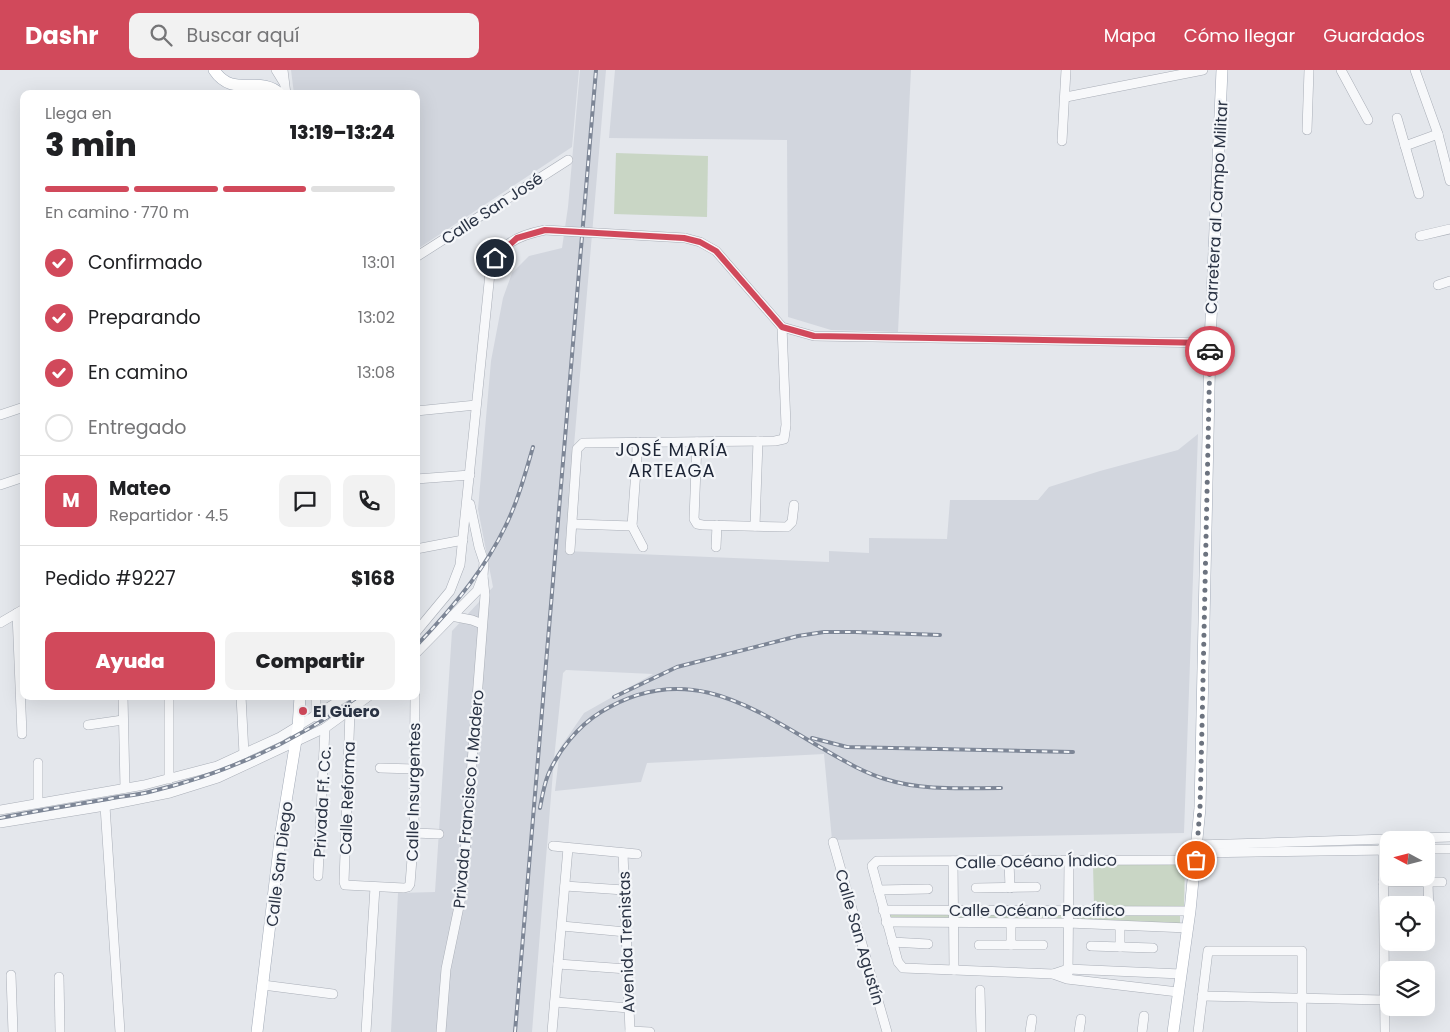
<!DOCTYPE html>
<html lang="es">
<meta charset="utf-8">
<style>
:root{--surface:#fff;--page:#f2f2f2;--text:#202124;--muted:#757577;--line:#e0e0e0;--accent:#d1495b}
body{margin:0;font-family:Poppins,sans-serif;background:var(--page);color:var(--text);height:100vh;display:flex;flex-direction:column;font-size:19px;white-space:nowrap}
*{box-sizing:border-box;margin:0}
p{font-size:16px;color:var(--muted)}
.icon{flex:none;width:28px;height:28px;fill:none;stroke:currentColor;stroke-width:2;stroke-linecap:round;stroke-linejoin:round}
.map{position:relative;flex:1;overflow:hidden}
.sheet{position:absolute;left:20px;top:20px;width:400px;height:610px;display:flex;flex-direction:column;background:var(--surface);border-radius:10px;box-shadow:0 5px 20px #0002}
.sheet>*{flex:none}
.needle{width:32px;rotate:277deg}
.controls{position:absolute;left:1380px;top:761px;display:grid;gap:10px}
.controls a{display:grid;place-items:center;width:55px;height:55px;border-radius:10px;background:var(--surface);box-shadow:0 5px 20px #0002;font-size:25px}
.pin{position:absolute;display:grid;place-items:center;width:42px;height:42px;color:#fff;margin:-21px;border:2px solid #fff;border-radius:50%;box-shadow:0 1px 5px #0007}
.courier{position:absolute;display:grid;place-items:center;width:50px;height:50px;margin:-25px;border:4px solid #d1495b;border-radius:50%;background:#fff;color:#222;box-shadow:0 1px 6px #0007}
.head em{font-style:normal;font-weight:800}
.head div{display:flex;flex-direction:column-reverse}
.head{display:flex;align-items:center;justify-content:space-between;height:85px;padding:0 25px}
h1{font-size:32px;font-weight:800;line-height:38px}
.bar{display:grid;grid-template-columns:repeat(4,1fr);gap:8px 5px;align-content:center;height:60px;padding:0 25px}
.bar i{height:6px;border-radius:4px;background:var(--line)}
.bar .selected{background:var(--accent)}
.bar p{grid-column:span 4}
.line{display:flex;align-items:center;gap:12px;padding:0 25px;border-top:1px solid var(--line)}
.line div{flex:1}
.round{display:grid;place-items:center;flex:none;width:52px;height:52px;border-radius:10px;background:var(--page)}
ol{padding:0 25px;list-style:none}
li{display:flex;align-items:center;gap:15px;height:55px}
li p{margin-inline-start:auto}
li .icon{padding:5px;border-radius:50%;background:var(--accent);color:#fff;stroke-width:4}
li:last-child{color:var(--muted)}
li i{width:28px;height:28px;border:2px solid var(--line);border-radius:50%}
.action{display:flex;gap:10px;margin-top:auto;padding:10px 25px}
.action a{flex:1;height:58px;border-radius:10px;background:var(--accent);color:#fff;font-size:20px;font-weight:800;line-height:58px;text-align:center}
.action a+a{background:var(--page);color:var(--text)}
header{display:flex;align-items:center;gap:30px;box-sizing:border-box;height:70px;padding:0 25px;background:var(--accent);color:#fff}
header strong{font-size:24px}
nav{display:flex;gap:28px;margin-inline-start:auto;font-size:18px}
.search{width:350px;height:45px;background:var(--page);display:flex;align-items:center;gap:12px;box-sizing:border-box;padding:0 18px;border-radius:10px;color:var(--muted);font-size:19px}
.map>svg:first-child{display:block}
</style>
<header>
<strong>Dashr</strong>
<div class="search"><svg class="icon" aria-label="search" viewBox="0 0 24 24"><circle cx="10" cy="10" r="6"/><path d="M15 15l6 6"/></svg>Buscar aquí</div>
<nav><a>Mapa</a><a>Cómo llegar</a><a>Guardados</a></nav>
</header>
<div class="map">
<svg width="1450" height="962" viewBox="0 0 1450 962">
<rect width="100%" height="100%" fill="#e4e7ec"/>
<g fill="#d2d6de">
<path d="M 291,0 L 579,0 L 572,77 L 416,180 L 416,24 L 294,24 Z"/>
<path d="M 580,0 L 606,0 L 565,481 L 829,492 L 829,481 L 869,483 L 869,468 L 947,469 L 950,430 L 1038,430 L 1049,417 L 1100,401 L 1178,380 L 1198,364 L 1184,763 L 832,770 L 824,684 L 647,693 L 641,712 L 555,721 L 560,678 L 584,643 L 653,604 L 566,600 L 563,603 L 554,689 L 532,962 L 391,962 L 398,823 L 435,822 L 452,561 L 493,517 L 478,439 L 491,291 L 503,228 L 512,203 L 529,186 L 562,178 L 568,137 Z"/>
<path d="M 615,0 L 911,0 L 898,262 L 831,260 L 788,247 L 787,70 L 609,68 Z"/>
</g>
<g fill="#c9d6c5">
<path d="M 616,83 L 708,86 L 707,147 L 614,144 Z"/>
<path d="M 1093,794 L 1185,794 L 1184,837 L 1094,836 Z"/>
<path d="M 1180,843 L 1180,855 L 888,850 L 886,844 Z"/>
</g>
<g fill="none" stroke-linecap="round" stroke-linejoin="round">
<defs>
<g id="minor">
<path d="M 276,0 L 284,13"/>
<path d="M 283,0 L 286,24"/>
<path d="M 1341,0 L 1368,50"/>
<path d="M 1415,0 L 1438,64 L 1450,111"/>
<path d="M 1066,27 L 1203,0"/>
<path d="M 1397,48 L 1419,124"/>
<path d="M 1307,60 L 1309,0"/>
<path d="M 1062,71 L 1066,0"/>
<path d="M 1405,76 L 1438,64"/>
<path d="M 1420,166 L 1450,159"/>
<path d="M 685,168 L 700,172 L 716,181 L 782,257 L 814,266 L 1210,273"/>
<path d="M 416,187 L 568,90"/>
<path d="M 1438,215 L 1450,211"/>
<path d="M 416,341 L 476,335"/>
<path d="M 0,345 L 24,337"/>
<path d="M 697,372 L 694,449 L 697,454 L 703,455 L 787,457 L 792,452 L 794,435"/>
<path d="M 416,409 L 470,405"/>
<path d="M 0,415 L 24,407"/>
<path d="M 573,454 L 632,456"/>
<path d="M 632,456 L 638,372"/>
<path d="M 632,456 L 643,477"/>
<path d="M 755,456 L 758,371"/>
<path d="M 716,477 L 717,455"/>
<path d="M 416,479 L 463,470"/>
<path d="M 570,480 L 577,379 L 583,373 L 775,371 L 784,369 L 786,355 L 782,257"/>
<path d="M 17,543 L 22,664"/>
<path d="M 451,546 L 472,550 L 482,554"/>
<path d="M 0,553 L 24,539"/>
<path d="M 416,562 L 450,521 L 460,495 L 490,203 C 500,174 515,166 545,160"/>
<path d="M 416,583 L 470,528 L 477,521 L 483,506 L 484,492 L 479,477 L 470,434"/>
<path d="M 123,626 L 125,718"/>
<path d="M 169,626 L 169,709"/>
<path d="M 241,626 L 244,684"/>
<path d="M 350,641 L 344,812 L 345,815 L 404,818 L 408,817 L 410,814 L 414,763 L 415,626"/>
<path d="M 316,647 L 316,626"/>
<path d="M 88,655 L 123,650"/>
<path d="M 38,693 L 38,733"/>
<path d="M 380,698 L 415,699"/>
<path d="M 105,736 L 120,962"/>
<path d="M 0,740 L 144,715 L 217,696 L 280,667 L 347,626"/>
<path d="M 0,753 L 105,736 L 170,723 L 218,708 L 325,658 L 369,626"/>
<path d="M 414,763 L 439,764"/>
<path d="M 833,772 L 887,962"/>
<path d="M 1197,775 L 1450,767"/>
<path d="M 1383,775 L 1385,962"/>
<path d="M 553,776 L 637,784"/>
<path d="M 1426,779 L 1450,779"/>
<path d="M 623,783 L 630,962"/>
<path d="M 1196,783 L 1389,780"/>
<path d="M 953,791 L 954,900"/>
<path d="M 1009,791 L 1010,818"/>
<path d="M 318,806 L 325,658"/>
<path d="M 1383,812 L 1442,812"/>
<path d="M 1428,812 L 1429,845"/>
<path d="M 565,816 L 624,820"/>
<path d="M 976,818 L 1036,817"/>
<path d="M 878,820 L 928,819"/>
<path d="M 883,840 L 1190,841"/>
<path d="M 886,852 L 1068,853 L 1188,858"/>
<path d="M 562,856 L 626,862"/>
<path d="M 892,872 L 928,874"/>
<path d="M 979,875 L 1043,875"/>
<path d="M 1011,875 L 1011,853"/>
<path d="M 1091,876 L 1153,878"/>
<path d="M 1120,877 L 1120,856"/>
<path d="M 558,894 L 627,899"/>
<path d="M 1053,904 L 1068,899 L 1181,904"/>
<path d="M 1068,904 L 1069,790"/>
<path d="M 11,905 L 13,962"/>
<path d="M 59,907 L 60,962"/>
<path d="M 263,915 L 333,924"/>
<path d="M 980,920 L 981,962"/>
<path d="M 1178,922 L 1067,909 L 1053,904 L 903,898 L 898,892 L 872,796 L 877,791 L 1196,790"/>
<path d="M 1202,926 L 1384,930"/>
<path d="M 555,932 L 629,938"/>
<path d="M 630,961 L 650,962"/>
<path d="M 366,962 L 375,817"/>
<path d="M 441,962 L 446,899 L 462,822 L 485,525 L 483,506"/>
<path d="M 552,962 L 568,778"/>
<path d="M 1030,962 L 1032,949"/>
<path d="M 1079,962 L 1081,949"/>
<path d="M 1142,962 L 1144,946"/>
<path d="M 1198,962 L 1208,881 L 1302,881 L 1302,962"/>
</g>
<g id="major">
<path d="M 214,0 C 233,29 259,4 280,24"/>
<path d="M 257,962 L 281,762 L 298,658 L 300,626"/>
<path d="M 1173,962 L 1190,841 L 1200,738 L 1210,273 L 1222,0"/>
</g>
</defs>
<use href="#minor" stroke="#a9aeb7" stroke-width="10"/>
<use href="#major" stroke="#a3abb8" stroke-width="12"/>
<use href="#minor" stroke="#f7f8fa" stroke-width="9"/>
<use href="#major" stroke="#fff" stroke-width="11"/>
<defs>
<g id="rail">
<path d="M 416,576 C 450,541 484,501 505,457 C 518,431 525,404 533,377"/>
<path d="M 614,627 L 677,597 L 798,566 L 824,562 L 855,562 L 940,565"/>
<path d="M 812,668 L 847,677 L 1073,682"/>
<path d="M 540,738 C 542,727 544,715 548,705 C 558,681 578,656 601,642 C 684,591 747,634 820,677 C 841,689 862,702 885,709 C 922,721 963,718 1001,718"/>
<path d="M 0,748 C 36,741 72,735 108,729 C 123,726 139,725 153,721 C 227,703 297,671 359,626"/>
<path d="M 515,962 L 596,0"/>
</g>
</defs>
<use href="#rail" stroke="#7d8696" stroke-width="4"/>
<use href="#rail" stroke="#f4f6f9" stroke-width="2" stroke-dasharray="5.5" stroke-linecap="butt"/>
<defs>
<path id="minor-bridge" d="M 545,160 L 685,168"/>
</defs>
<use href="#minor-bridge" stroke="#a9aeb7" stroke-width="10" stroke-linecap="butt"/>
<use href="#minor-bridge" stroke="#f7f8fa" stroke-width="9"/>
</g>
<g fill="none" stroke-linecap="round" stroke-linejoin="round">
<path stroke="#6c737f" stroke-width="5" stroke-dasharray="0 9" d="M 1196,790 L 1200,738 L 1202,657 L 1210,281"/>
<path stroke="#d1495b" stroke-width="6" d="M 495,188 L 517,168 L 545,160 L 684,168 L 700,172 L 716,181 L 782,257 L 814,266 L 1210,273 L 1210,281"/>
</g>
<circle fill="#d1495b" stroke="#f4f6f9" stroke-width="2" cx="303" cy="641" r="5"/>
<g text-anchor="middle" stroke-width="4.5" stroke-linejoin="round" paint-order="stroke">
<g font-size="16" fill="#2b3445" stroke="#f4f6f9">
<text transform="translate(1216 137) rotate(-87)" y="6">Carretera al Campo Militar</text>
<text transform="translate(492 138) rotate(-33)" y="6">Calle San José</text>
<text transform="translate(413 722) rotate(-89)" y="6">Calle Insurgentes</text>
<text transform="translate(347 728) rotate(-88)" y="6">Calle Reforma</text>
<text transform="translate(468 729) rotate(-85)" y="6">Privada Francisco I. Madero</text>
<text transform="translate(322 732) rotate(-87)" y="6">Privada Ff. Cc.</text>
<text transform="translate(1036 791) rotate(-1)" y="6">Calle Océano Índico</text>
<text transform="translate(279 794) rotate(-83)" y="6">Calle San Diego</text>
<text x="1037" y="846">Calle Océano Pacífico</text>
<text transform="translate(860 867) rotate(74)" y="6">Calle San Agustín</text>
<text transform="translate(626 872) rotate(-92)" y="6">Avenida Trenistas</text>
</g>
<g font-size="16" font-weight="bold" fill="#2b3445" stroke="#f4f6f9" text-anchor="start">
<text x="313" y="647">El Güero</text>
</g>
<g font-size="18" letter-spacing="1" fill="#1d2536" stroke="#f4f6f9">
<text x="672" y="386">JOSÉ MARÍA<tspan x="672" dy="21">ARTEAGA</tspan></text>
</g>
</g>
</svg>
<div class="controls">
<a><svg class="needle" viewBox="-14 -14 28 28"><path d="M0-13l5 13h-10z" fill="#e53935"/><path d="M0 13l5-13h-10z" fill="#757577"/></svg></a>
<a><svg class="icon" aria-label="locate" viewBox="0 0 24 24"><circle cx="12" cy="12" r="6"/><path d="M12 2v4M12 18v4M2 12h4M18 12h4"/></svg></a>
<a><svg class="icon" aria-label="layers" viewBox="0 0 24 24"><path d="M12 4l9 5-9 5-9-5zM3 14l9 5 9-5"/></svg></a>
</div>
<div class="pin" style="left:1196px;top:790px;background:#ea580c"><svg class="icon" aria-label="bag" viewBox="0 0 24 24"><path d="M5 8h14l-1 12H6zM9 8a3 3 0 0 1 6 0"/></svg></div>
<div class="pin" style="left:495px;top:188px;background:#1f2937"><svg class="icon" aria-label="home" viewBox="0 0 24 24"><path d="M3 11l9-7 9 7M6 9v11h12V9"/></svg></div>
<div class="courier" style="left:1210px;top:281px"><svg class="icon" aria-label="car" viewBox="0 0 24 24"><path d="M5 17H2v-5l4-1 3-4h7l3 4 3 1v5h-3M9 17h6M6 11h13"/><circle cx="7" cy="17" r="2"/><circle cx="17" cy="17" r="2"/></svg></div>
<section class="sheet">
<div class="head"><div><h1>3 min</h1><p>Llega en</p></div><em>13:19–13:24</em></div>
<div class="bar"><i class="selected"></i><i class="selected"></i><i class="selected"></i><i></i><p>En camino · 770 m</p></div>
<ol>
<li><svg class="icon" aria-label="check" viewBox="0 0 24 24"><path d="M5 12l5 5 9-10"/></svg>Confirmado<p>13:01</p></li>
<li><svg class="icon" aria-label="check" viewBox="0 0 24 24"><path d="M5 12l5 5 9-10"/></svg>Preparando<p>13:02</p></li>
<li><svg class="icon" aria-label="check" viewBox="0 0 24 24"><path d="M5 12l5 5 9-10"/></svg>En camino<p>13:08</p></li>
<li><i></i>Entregado</li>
</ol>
<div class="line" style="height:90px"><b class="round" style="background:var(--accent);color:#fff">M</b><div><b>Mateo</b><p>Repartidor · 4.5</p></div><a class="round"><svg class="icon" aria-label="chat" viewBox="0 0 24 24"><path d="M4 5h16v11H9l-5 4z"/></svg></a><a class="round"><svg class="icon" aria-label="phone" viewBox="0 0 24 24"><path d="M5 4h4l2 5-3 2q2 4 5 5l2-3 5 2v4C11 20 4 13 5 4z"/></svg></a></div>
<div class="line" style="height:65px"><div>Pedido #9227</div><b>$168</b></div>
<div class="action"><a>Ayuda</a><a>Compartir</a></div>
</section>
</div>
